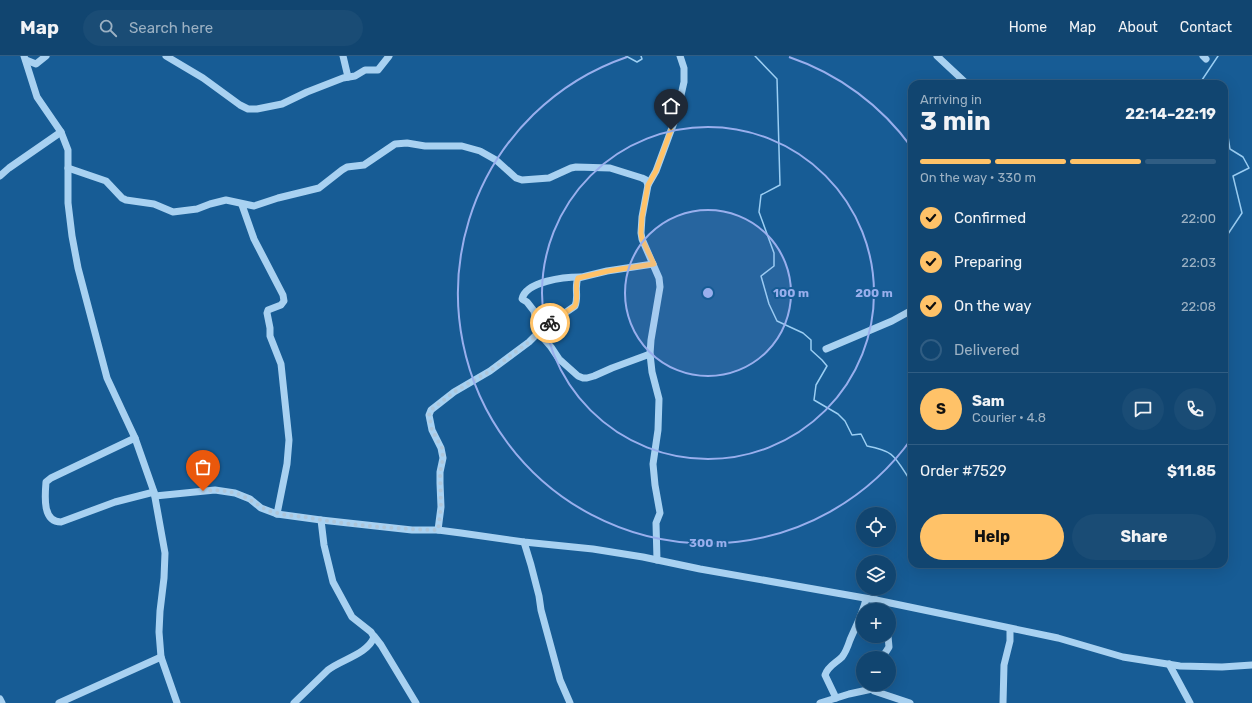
<!DOCTYPE html>
<meta charset="utf-8">
<style>
:root{--surface:#114570;--page:#1a4c75;--text:#f1f3f6;--muted:#9cb1c3;--line:#305d83;--accent:#ffc268}
body{margin:0;font-family:Rubik,sans-serif;background:var(--page);color:var(--text);height:100vh;display:flex;flex-direction:column;font-size:15px;white-space:nowrap}
*{box-sizing:border-box;margin:0}
p{font-size:13px;color:var(--muted)}
.icon{flex:none;width:22px;height:22px;fill:none;stroke:currentColor;stroke-width:2;stroke-linecap:round;stroke-linejoin:round}
.map{position:relative;flex:1;overflow:hidden}
.sheet{position:absolute;left:908px;top:24px;width:320px;height:488px;display:flex;flex-direction:column;background:var(--surface);border-radius:12px;box-shadow:0 4px 16px #0002,0 0 0 1px var(--line)}
.sheet>*{flex:none}
.fabs{position:absolute;left:856px;top:451px;display:grid;gap:8px}
.fabs a{display:grid;place-items:center;width:40px;height:40px;border-radius:50%;background:var(--surface);box-shadow:0 4px 16px #0002,0 0 0 1px var(--line);font-size:20px}
.pin{position:absolute;display:grid;place-items:center;width:34px;height:34px;color:#fff;margin:-41px -17px;border-radius:50% 50% 50% 0;rotate:-45deg;box-shadow:0 0 4px #0007}
.pin .icon{rotate:45deg}
.courier{position:absolute;display:grid;place-items:center;width:40px;height:40px;margin:-20px;border:3px solid #ffc268;border-radius:50%;background:#fff;color:#222;box-shadow:0 1px 5px #0007}
.summary em{font-style:normal;font-weight:700}
.summary div{display:flex;flex-direction:column-reverse}
.summary{display:flex;align-items:center;justify-content:space-between;height:68px;padding:0 12px}
h1{font-size:26px;font-weight:700;line-height:30px}
.bar{display:grid;grid-template-columns:repeat(4,1fr);gap:6px 4px;align-content:center;height:48px;padding:0 12px}
.bar i{height:5px;border-radius:3px;background:var(--line)}
.bar .selected{background:var(--accent)}
.bar p{grid-column:span 4}
.line{display:flex;align-items:center;gap:10px;padding:0 12px;border-top:1px solid var(--line)}
.line div{flex:1}
.round{display:grid;place-items:center;flex:none;width:42px;height:42px;border-radius:21px;background:var(--page)}
ol{padding:0 12px;list-style:none}
li{display:flex;align-items:center;gap:12px;height:44px}
li p{margin-inline-start:auto}
li .icon{padding:4px;border-radius:50%;background:var(--accent);color:#111;stroke-width:4}
li:last-child{color:var(--muted)}
li i{width:22px;height:22px;border:2px solid var(--line);border-radius:50%}
.cta{display:flex;gap:8px;margin-top:auto;padding:8px 12px}
.cta a{flex:1;height:46px;border-radius:24px;background:var(--accent);color:#111;font-size:16px;font-weight:700;line-height:46px;text-align:center}
.cta a+a{background:var(--page);color:var(--text)}
header{display:flex;align-items:center;gap:24px;box-sizing:border-box;height:56px;padding:0 20px;background:var(--surface);border-bottom:1px solid var(--line)}
header strong{font-size:19px}
nav{display:flex;gap:22px;margin-inline-start:auto;font-size:14px}
.search{width:280px;height:36px;background:var(--page);display:flex;align-items:center;gap:10px;box-sizing:border-box;padding:0 14px;border-radius:22px;color:var(--muted);font-size:15px}
.map>svg:first-child{display:block}
</style>
<header>
<strong>Map</strong>
<div class="search"><svg class="icon" aria-label="search" viewBox="0 0 24 24"><circle cx="10" cy="10" r="6"/><path d="M15 15l6 6"/></svg>Search here</div>
<nav><a>Home</a><a>Map</a><a>About</a><a>Contact</a></nav>
</header>
<div class="map">
<svg width="1252" height="647" viewBox="0 0 1252 647">
<rect width="100%" height="100%" fill="#175c95"/>
<g fill="none" stroke-linecap="round" stroke-linejoin="round">
<g stroke="#9bcef3" stroke-width="1.5">
<path d="M 626,0 L 637,6 L 642,3 L 641,0"/>
<path d="M 755,0 L 777,23 L 780,129 L 761,139 L 759,156 L 774,197 L 774,210 L 761,220 L 769,248 L 777,265 L 803,277 L 811,284 L 811,294 L 822,304 L 827,310 L 816,329 L 814,344 L 838,358 L 845,365 L 852,379 L 861,378 L 867,390 C 893,395 894,399 908,421 L 912,421"/>
<path d="M 1203,28 L 1200,27 L 1218,0"/>
<path d="M 1224,55 L 1230,93 L 1243,101 L 1249,112 L 1233,120 L 1242,157 L 1228,178 L 1224,178"/>
</g>
<g stroke="#a8d1f1" stroke-width="7">
<path d="M 24,0 L 37,41 L 61,76 L 68,94 L 68,147 L 72,180 L 78,212 L 107,322 L 135,382 L 154,436 L 165,497 L 164,522 L 160,555 L 159,576 L 161,601 L 177,647"/>
<path d="M 166,0 L 203,22 L 240,49 L 248,53 L 257,53 L 282,48 L 307,36 L 343,22 L 355,20 L 365,14 L 378,14 L 389,0"/>
<path d="M 343,0 L 348,21"/>
<path d="M 937,0 L 967,28"/>
<path d="M 1203,0 L 1206,3"/>
<path d="M 26,4 L 36,8 L 46,0"/>
<path d="M 68,112 L 106,125 L 122,142 L 126,144 L 154,148 L 173,156 L 197,153 L 210,148 L 226,144 L 254,150 L 278,142 L 319,132 L 342,114 L 347,111 L 364,109 L 395,88 L 407,87 L 425,90 L 462,90 L 480,95 L 496,104 L 516,122 L 522,124 L 549,122 L 571,112 L 576,111 L 610,112 L 642,122 L 646,124 L 648,129 L 642,161 L 641,177 L 642,183 L 659,222 L 660,231 L 651,284 L 650,298 L 652,316 L 659,343 L 658,374 L 653,408 L 655,429 L 660,457 L 656,467 L 657,504"/>
<path d="M 0,120 L 9,112 L 61,76"/>
<path d="M 648,129 L 656,115 L 676,61 L 684,26 L 684,12 L 680,0"/>
<path d="M 242,149 L 254,183 L 283,239 L 284,245 L 281,249 L 268,254 L 267,257 L 270,272 L 270,280 L 281,308 L 289,384 L 287,408 L 277,458"/>
<path d="M 580,221 C 565,221 526,225 522,243 L 527,246 L 534,255 L 538,276 L 551,291 L 559,303 L 578,320 L 583,322 L 587,322 L 594,320 L 612,312 L 650,298"/>
<path d="M 826,293 L 892,265 L 912,254"/>
<path d="M 135,382 L 51,422 L 46,426 C 45,439 42,466 61,466 L 115,446 L 154,436"/>
<path d="M 155,440 L 215,434 L 235,437 L 250,443 L 261,452 L 277,458 L 321,464 L 412,474 L 438,474 L 461,477 L 524,486 L 593,493 L 643,501 L 700,513 L 876,544 L 1058,582 L 1123,601 L 1180,610 L 1222,611 L 1252,609"/>
<path d="M 438,474 L 441,451 L 440,427 L 440,416 L 443,402 L 441,392 L 432,374 L 429,359 L 431,354 L 454,336 L 490,315 L 529,286 L 543,272 L 575,250 C 579,241 574,231 578,222 L 607,215 L 653,208"/>
<path d="M 524,486 L 531,509 L 539,540 L 541,554 L 560,624 L 570,647"/>
<path d="M 876,554 L 875,550 L 876,544"/>
<path d="M 374,580 L 381,589 L 416,647"/>
<path d="M 882,602 L 889,591 L 888,580"/>
<path d="M 1169,608 L 1190,647"/>
<path d="M 871,628 L 872,633 L 874,635 L 910,647"/>
<path d="M 836,642 L 825,619 C 828,610 836,607 842,601 C 846,596 848,590 850,584 C 856,570 863,557 866,543"/>
<path d="M 0,643 L 2,647"/>
<path d="M 59,647 L 161,601"/>
<path d="M 294,647 L 328,614 C 340,604 368,598 374,581 L 371,576 L 352,561 L 333,526 L 324,489 L 321,464"/>
<path d="M 820,647 L 849,638 L 872,633"/>
<path d="M 1003,647 L 1004,609 L 1010,585 L 1010,573"/>
</g>
</g>
<g fill="none" stroke-linecap="round" stroke-linejoin="round">
<path stroke="#aec6da" stroke-width="4" stroke-dasharray="0 7.2" d="M 203,435 C 220,433 236,435 250,444 C 259,449 266,455 277,457 C 286,460 295,460 304,461 C 348,469 393,473 438,474 L 441,451 L 440,416 L 443,402 L 442,392 L 432,374 L 429,359 L 431,354 L 454,336 L 490,315 L 529,286 L 550,267"/>
<path stroke="#ffc268" stroke-width="5" d="M 550,267 L 575,250 C 579,241 574,231 578,222 L 608,215 L 654,208 L 642,183 L 641,177 L 642,161 L 648,129 L 656,115 L 671,74"/>
</g>
<circle cx="708" cy="237" r="83" fill="#99afed" fill-opacity=".12"/>
<g fill="none" stroke="#99afed" stroke-width="2">
<circle cx="708" cy="237" r="83"/>
<circle cx="708" cy="237" r="166"/>
<path d="M912 382A250 250 0 1 1 627 1M789 1A250 250 0 0 1 912 92"/>
</g>
<circle cx="708" cy="237" r="6" fill="#99afed" stroke="#175c95" stroke-width="2"/>
<g font-size="12" text-anchor="middle" font-weight="bold" fill="#99afed" stroke="#175c95" stroke-width="4" stroke-linejoin="round" paint-order="stroke">
<text x="791" y="241">100 m</text>
<text x="874" y="241">200 m</text>
<text x="708" y="491">300 m</text>
</g>
</svg>
<div class="fabs">
<a><svg class="icon" aria-label="locate" viewBox="0 0 24 24"><circle cx="12" cy="12" r="6"/><path d="M12 2v4M12 18v4M2 12h4M18 12h4"/></svg></a>
<a><svg class="icon" aria-label="layers" viewBox="0 0 24 24"><path d="M12 4l9 5-9 5-9-5zM3 14l9 5 9-5"/></svg></a>
<a>+</a>
<a>−</a>
</div>
<div class="pin" style="left:203px;top:435px;background:#ea580c"><svg class="icon" aria-label="bag" viewBox="0 0 24 24"><path d="M5 8h14l-1 12H6zM9 8a3 3 0 0 1 6 0"/></svg></div>
<div class="pin" style="left:671px;top:74px;background:#1f2937"><svg class="icon" aria-label="home" viewBox="0 0 24 24"><path d="M3 11l9-7 9 7M6 9v11h12V9"/></svg></div>
<div class="courier" style="left:550px;top:267px"><svg class="icon" aria-label="bike" viewBox="0 0 24 24"><circle cx="6" cy="16" r="4"/><circle cx="18" cy="16" r="4"/><path d="M6 16l4-8h5l3 8M10 8l3 8H6M13 5h3"/></svg></div>
<section class="sheet">
<div class="summary"><div><h1>3 min</h1><p>Arriving in</p></div><em>22:14–22:19</em></div>
<div class="bar"><i class="selected"></i><i class="selected"></i><i class="selected"></i><i></i><p>On the way · 330 m</p></div>
<ol>
<li><svg class="icon" aria-label="check" viewBox="0 0 24 24"><path d="M5 12l5 5 9-10"/></svg>Confirmed<p>22:00</p></li>
<li><svg class="icon" aria-label="check" viewBox="0 0 24 24"><path d="M5 12l5 5 9-10"/></svg>Preparing<p>22:03</p></li>
<li><svg class="icon" aria-label="check" viewBox="0 0 24 24"><path d="M5 12l5 5 9-10"/></svg>On the way<p>22:08</p></li>
<li><i></i>Delivered</li>
</ol>
<div class="line" style="height:72px"><b class="round" style="background:var(--accent);color:#111">S</b><div><b>Sam</b><p>Courier · 4.8</p></div><a class="round"><svg class="icon" aria-label="chat" viewBox="0 0 24 24"><path d="M4 5h16v11H9l-5 4z"/></svg></a><a class="round"><svg class="icon" aria-label="phone" viewBox="0 0 24 24"><path d="M5 4h4l2 5-3 2q2 4 5 5l2-3 5 2v4C11 20 4 13 5 4z"/></svg></a></div>
<div class="line" style="height:52px"><div>Order #7529</div><b>$11.85</b></div>
<div class="cta"><a>Help</a><a>Share</a></div>
</section>
</div>
